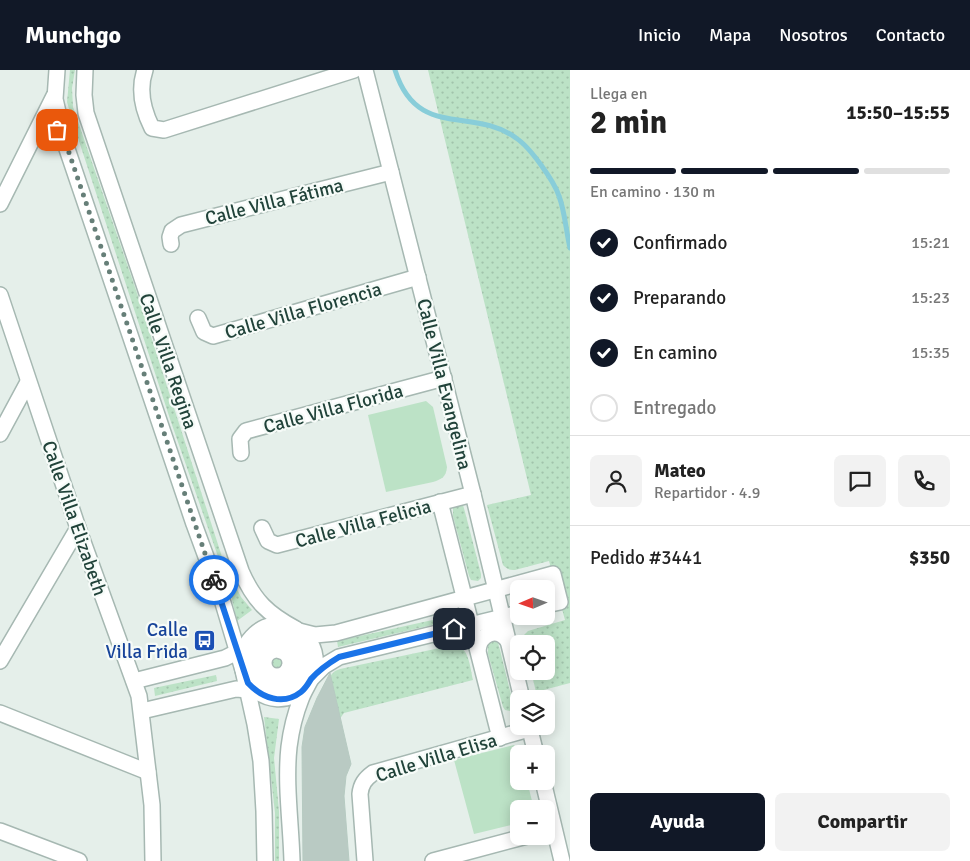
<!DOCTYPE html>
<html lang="es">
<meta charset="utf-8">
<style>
:root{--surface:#fff;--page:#f2f2f2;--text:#222;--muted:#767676;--line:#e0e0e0;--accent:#111827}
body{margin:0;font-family:Signika,sans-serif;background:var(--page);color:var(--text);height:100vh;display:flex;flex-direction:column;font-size:19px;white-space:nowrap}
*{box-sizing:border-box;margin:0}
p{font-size:16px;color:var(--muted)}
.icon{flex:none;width:28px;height:28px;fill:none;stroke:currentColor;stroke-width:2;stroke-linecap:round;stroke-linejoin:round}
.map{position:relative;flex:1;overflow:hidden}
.side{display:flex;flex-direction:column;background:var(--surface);width:400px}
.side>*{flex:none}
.needle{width:32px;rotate:268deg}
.controls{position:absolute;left:510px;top:510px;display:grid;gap:10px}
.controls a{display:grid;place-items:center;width:45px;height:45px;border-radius:8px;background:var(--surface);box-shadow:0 2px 12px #0003;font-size:25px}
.pin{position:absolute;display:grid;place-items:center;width:42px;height:42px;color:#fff;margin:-21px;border-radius:10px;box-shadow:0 2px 8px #0006}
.courier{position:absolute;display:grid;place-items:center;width:50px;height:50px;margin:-25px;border:4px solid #1a73e8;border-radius:50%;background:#fff;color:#222;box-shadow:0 1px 6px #0007}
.summary em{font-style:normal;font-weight:700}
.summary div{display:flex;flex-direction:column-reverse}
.summary{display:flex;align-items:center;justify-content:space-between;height:85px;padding:0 20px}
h1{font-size:32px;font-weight:700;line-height:38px}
.bar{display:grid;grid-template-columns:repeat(4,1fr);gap:8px 5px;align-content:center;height:60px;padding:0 20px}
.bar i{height:6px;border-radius:4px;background:var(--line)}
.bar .selected{background:var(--accent)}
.bar p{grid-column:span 4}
.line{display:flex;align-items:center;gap:12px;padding:0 20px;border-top:1px solid var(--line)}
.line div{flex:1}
.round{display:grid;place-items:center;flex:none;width:52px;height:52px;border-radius:8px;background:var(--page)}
ol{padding:0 20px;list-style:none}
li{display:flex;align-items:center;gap:15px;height:55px}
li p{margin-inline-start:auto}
li .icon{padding:5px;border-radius:50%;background:var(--accent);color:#fff;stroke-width:4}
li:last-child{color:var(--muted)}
li i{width:28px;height:28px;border:2px solid var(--line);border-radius:50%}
.action{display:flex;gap:10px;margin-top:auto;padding:10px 20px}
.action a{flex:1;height:58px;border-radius:8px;background:var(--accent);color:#fff;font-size:20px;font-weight:700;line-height:58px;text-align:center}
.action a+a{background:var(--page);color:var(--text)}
header{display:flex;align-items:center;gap:30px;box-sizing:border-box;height:70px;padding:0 25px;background:var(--accent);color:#fff}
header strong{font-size:24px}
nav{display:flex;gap:28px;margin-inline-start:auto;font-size:18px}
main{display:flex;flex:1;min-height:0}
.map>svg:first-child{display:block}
</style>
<header>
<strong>Munchgo</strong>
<nav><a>Inicio</a><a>Mapa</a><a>Nosotros</a><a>Contacto</a></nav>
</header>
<main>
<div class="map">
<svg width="570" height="791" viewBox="0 0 570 791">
<defs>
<pattern id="grass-dots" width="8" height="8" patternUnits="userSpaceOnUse" patternTransform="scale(1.25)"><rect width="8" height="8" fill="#bce2c6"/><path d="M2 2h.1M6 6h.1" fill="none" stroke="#a1c3ab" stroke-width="1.8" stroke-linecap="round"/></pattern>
</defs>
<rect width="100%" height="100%" fill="#e5efea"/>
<g fill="url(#grass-dots)">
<path d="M 70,0 L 75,0 L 72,18 L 73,37 L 136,220 L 224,493 L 241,527 L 252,540 L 237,551 L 230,521 L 171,352 L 77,65 L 67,32 Z"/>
<path d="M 428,0 L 570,0 L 570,613 L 536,622 L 531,601 L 546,601 L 546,574 L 524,574 L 524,565 L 528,561 L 565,550 L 549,491 L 515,500 C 509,500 507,499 503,495 L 487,435 L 531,425 Z"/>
<path d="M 459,433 L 463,435 L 465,442 L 481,504 L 481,508 L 478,511 L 471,510 L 469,506 L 453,446 L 453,436 Z"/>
<path d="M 451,546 L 453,550 L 338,577 L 337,571 Z"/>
<circle cx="276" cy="592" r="26"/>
<path d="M 494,571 L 498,573 L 500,580 L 513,633 L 510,641 L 505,640 L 503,637 L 488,584 L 488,574 Z"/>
<path d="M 454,575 C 469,576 470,597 473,610 L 344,643 L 339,650 L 305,791 L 330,606 L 335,601 L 340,599 Z"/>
<path d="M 216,605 L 217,611 L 155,626 L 154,618 Z"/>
<path d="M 264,647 L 279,649 L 274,688 L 279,741 L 279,791 L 275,791 L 275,743 Z"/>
</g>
<g fill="#bce2c6">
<path d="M 426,331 L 433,337 L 447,397 C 446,407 442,409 433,412 L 386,422 L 368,345 Z"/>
<path d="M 514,675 L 517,678 L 520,684 L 519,684 L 519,711 L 527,711 L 534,739 L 519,739 L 519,753 L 474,764 L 454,690 Z"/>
</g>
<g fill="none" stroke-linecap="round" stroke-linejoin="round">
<path stroke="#88cdd9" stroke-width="5" d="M 395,0 C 417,70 472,36 516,68 C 530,77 554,111 559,126 C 565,142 566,161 570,178"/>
</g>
<path fill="#b9cac3" stroke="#b6cac1" d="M 330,603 L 351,694 L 346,706 L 344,726 L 349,791 L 303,791 L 302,677 L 305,657 L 317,628 Z"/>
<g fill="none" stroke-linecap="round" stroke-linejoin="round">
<defs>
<g id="street">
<path d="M 57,0 L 55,29 L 65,73 L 194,454 L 223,533 L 243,600 L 255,654 L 261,691 L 264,741 L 265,791"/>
<path d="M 85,0 L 84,25 L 86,43 L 241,501 C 254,531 268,544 296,559 L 281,581"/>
<path d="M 145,0 C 138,20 143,40 152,58 L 164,60 L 354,0"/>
<path d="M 365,0 L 473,424 L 522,629"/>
<path d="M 0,134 L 54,26"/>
<path d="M 171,174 L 170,167 L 172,161 L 181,155 L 391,102"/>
<path d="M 0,225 L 78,458 L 139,626 L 152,735 L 153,791"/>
<path d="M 198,248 L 204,262 L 213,266 L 418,207"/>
<path d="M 0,364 L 28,312"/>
<path d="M 241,383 L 240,369 L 246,361 L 444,308"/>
<path d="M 440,432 L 500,668"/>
<path d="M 262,458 L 268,471 L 277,475 L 473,424"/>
<path d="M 299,561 L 315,565 L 336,563 L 553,504 L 560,532 L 546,535"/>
<circle cx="277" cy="592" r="25"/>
<circle cx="277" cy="593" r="13"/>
<path d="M 478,580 C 480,564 497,556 508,571"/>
<path d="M 0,591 L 78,458"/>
<path d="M 289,598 L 311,609 L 324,596 L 339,587 L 519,543"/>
<path d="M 134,611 L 225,588 L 237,582 L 245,576"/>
<path d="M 142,641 L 236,619 L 248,620 L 257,623"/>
<path d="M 0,643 L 148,702"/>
<path d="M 529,656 L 536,684"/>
<path d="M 543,711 L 562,791"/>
<path d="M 0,761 L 79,791"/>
<path d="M 292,791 C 291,754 285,714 289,677 C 291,661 295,644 301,629 C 306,615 318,603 315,587 C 312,559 276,544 255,564 C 218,598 268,654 307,616"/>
<path d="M 365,791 L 360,724 C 361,714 365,709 373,703 L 529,659"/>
<path d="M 433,791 L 527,766"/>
</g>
</defs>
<use href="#street" stroke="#a6b8b2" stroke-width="18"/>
<use href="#street" stroke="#fff" stroke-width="15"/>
</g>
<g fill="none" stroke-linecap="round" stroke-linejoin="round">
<path stroke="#667f78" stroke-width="5" stroke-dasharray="0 9" d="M 57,60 L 62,62 L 214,510"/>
<path stroke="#1a73e8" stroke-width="6" d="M 214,510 L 248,613 C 262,628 283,636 301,622 C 306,618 308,614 311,609 C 319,600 329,593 339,587 L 454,559"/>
</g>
<defs>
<symbol id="bus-square" viewBox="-11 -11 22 22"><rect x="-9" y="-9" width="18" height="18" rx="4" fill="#1a4fb4" stroke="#f6fbf8"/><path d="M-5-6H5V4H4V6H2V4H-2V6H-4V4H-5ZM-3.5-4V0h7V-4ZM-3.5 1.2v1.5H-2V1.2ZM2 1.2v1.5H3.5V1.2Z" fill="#fff"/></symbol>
</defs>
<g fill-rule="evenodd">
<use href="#bus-square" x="192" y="558" width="25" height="25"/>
</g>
<g text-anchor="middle" stroke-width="4.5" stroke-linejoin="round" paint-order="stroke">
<g font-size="19" fill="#21433a" stroke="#f6fbf8">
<text transform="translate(274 131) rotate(-14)" y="7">Calle Villa Fátima</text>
<text transform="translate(303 240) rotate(-16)" y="7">Calle Villa Florencia</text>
<text transform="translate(169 291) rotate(71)" y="7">Calle Villa Regina</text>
<text transform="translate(445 314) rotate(76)" y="7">Calle Villa Evangelina</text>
<text transform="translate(333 338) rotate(-15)" y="7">Calle Villa Florida</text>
<text transform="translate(75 448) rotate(71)" y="7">Calle Villa Elizabeth</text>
<text transform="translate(363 453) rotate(-15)" y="7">Calle Villa Felicia</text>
<text transform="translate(436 687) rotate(-17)" y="7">Calle Villa Elisa</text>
</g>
<g font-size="19" fill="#164399" stroke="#f6fbf8" text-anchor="end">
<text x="188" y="566">Calle<tspan x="188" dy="22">Villa Frida</tspan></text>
</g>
</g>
</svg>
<div class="controls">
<a><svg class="needle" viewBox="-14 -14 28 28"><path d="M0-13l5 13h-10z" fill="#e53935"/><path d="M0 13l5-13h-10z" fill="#767676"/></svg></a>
<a><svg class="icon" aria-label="locate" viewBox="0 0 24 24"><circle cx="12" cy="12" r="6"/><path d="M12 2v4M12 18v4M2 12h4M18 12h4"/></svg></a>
<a><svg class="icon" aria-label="layers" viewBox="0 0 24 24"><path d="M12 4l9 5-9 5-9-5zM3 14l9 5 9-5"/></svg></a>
<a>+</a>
<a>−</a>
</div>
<div class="pin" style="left:57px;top:60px;background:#ea580c"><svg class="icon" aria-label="bag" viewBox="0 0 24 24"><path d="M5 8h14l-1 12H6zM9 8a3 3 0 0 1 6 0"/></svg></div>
<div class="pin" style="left:454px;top:559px;background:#1f2937"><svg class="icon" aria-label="home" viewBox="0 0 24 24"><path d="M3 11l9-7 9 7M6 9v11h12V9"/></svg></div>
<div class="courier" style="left:214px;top:510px"><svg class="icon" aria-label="bike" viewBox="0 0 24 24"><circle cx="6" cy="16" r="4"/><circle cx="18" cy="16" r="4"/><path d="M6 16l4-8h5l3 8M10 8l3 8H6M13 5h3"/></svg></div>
</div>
<section class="side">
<div class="summary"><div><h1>2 min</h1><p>Llega en</p></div><em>15:50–15:55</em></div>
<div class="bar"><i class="selected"></i><i class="selected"></i><i class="selected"></i><i></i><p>En camino · 130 m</p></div>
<ol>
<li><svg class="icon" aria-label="check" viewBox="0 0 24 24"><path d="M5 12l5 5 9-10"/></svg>Confirmado<p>15:21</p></li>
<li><svg class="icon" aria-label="check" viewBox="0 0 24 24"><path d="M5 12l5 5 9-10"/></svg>Preparando<p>15:23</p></li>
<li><svg class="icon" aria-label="check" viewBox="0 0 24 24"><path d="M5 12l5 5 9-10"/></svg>En camino<p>15:35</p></li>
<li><i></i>Entregado</li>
</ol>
<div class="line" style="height:90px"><a class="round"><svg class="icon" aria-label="person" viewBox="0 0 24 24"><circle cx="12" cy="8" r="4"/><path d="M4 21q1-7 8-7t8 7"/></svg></a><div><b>Mateo</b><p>Repartidor · 4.9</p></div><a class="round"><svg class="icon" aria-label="chat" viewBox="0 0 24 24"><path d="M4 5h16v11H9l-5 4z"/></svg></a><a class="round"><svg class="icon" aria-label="phone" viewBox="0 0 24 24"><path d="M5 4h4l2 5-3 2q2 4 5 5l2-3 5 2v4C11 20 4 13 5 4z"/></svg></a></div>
<div class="line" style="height:65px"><div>Pedido #3441</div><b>$350</b></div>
<div class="action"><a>Ayuda</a><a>Compartir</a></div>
</section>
</main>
